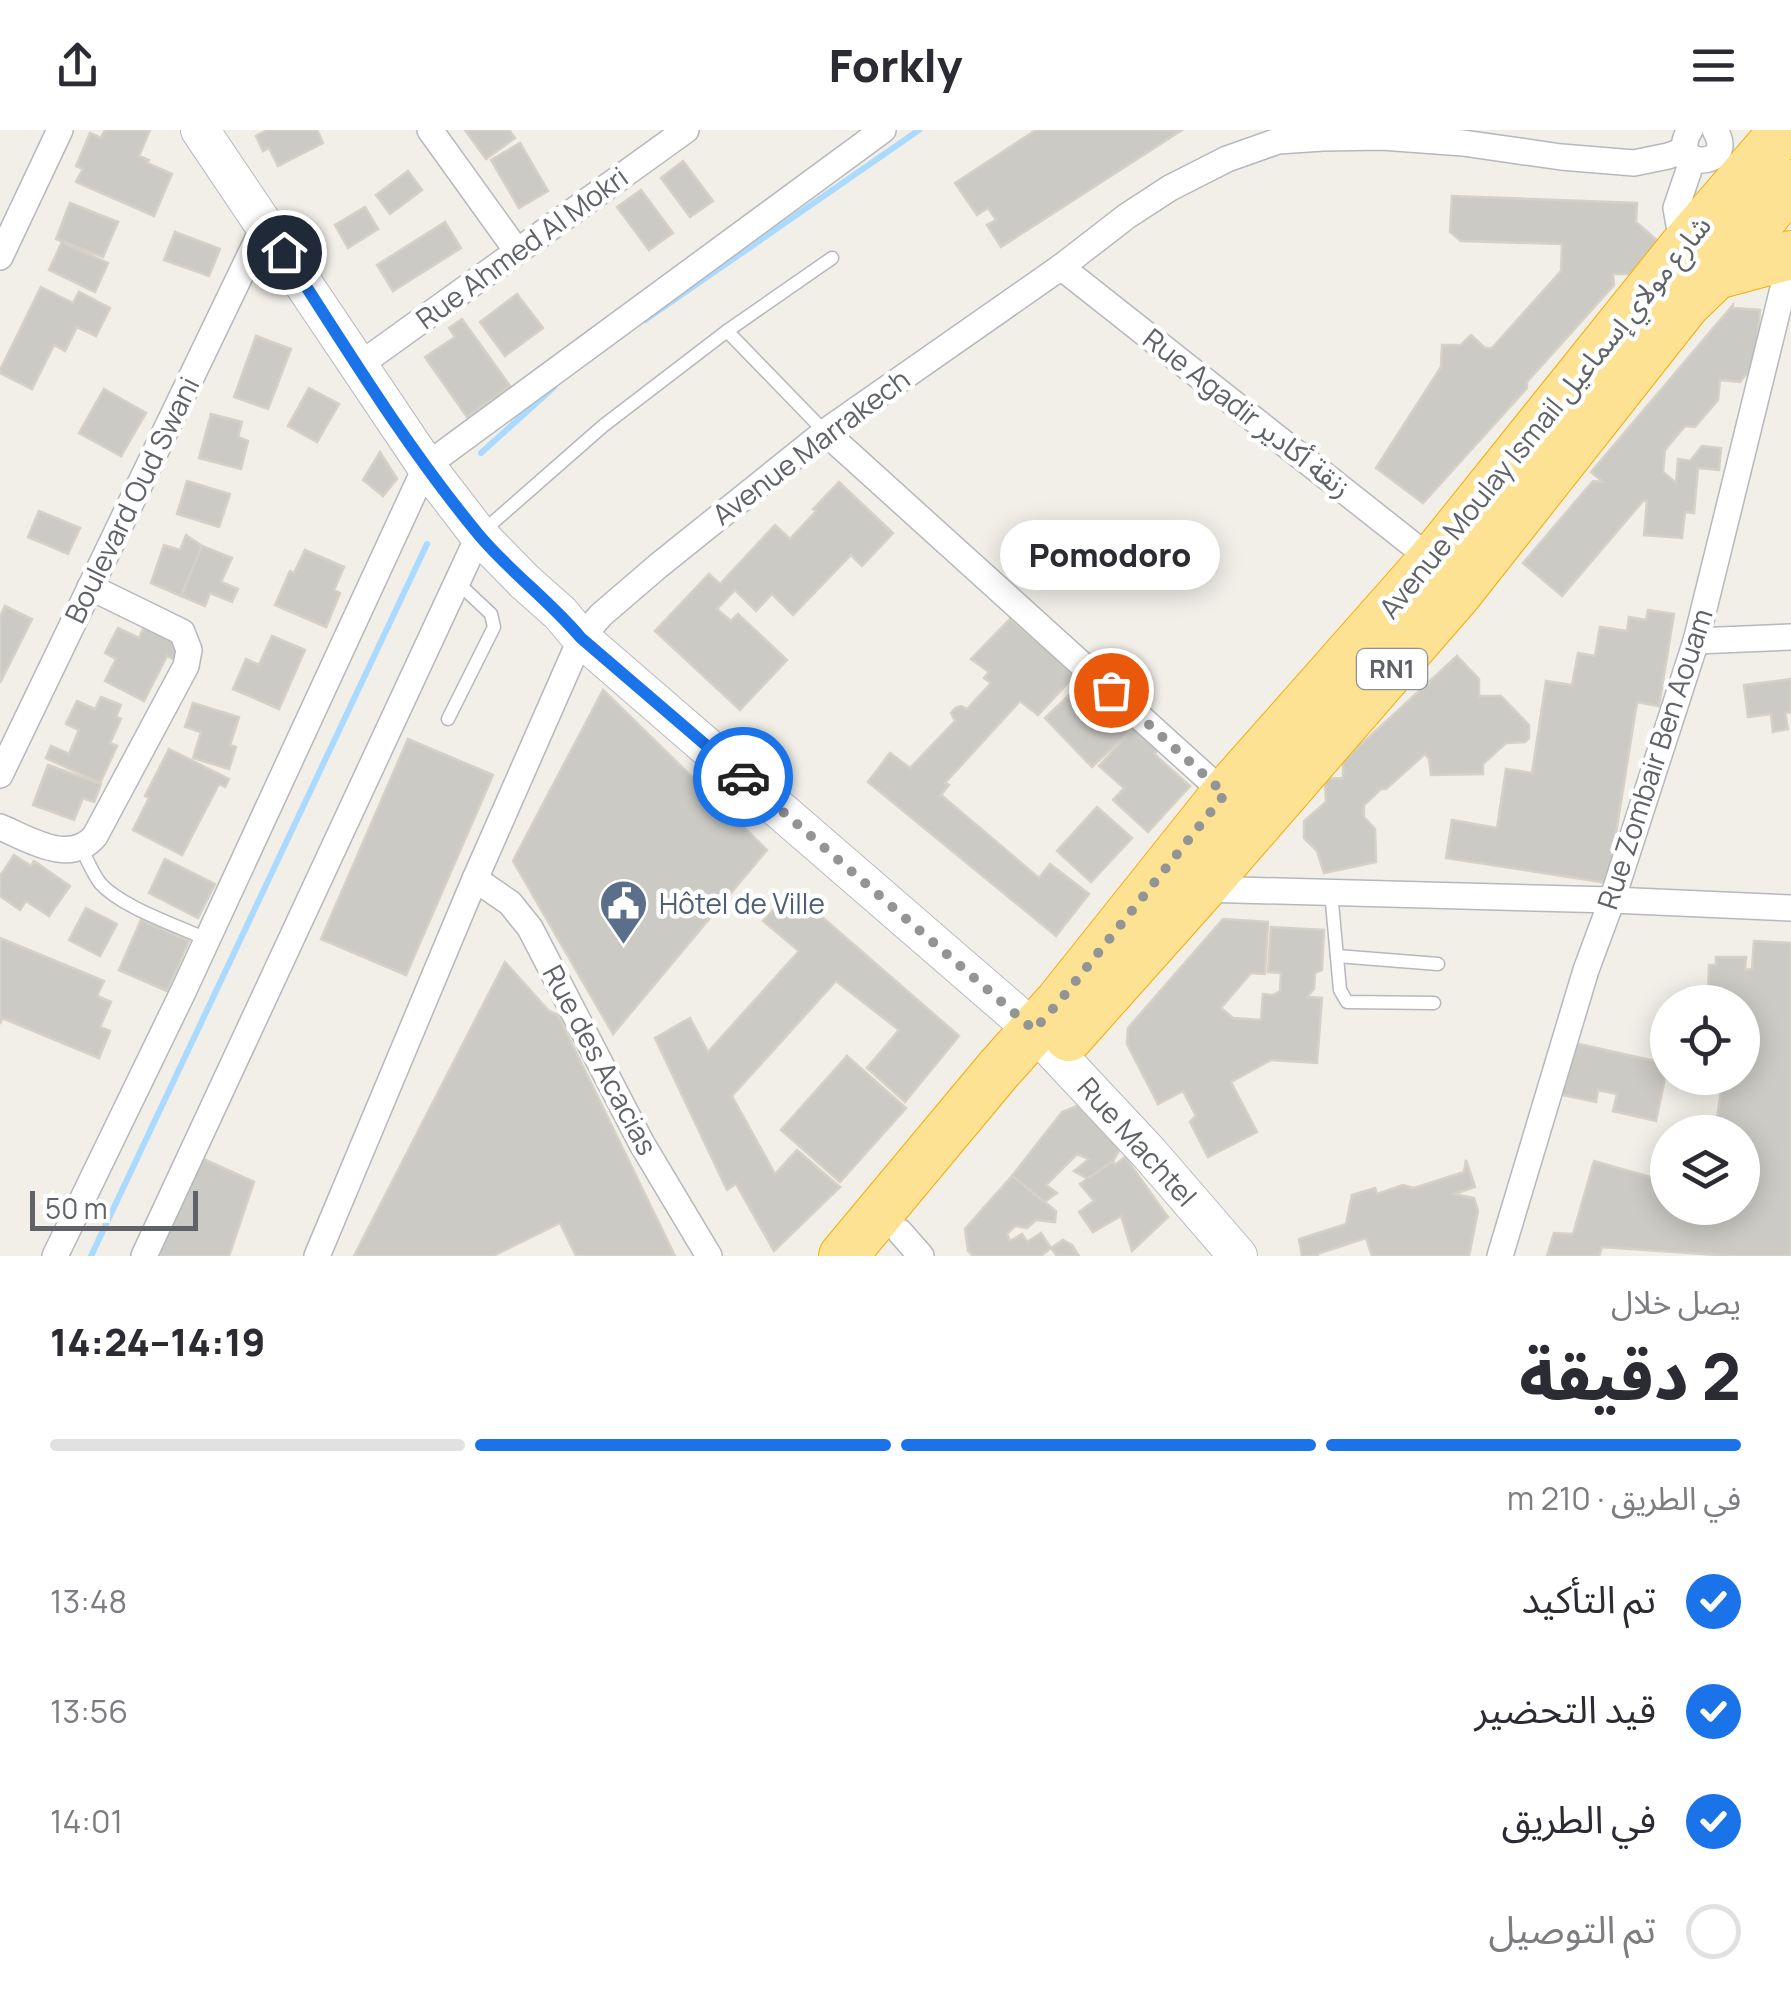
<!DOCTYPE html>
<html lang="ar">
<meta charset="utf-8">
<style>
:root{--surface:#fff;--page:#f2f2f3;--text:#2b2b33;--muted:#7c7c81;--line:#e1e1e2;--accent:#1a73e8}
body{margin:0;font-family:Manrope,"Noto Sans Arabic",sans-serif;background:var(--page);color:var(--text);direction:rtl;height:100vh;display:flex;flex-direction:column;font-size:38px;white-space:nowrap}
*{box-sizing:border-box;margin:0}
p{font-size:32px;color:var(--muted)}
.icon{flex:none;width:55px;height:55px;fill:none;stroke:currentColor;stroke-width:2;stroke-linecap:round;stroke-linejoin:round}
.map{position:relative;height:1126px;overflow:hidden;direction:ltr}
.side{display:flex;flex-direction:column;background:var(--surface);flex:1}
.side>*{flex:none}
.controls{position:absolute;left:1650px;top:855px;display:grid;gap:20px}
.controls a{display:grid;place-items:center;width:110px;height:110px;border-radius:50%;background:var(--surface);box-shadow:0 5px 25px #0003;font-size:50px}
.scale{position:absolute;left:30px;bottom:25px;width:168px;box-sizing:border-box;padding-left:10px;border:5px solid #5f6368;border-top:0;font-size:28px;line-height:35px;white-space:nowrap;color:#5f6368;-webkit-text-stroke:8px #fff;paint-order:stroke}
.pin{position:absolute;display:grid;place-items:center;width:85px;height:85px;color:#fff;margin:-42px;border:5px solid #fff;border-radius:50%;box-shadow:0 2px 10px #0007}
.courier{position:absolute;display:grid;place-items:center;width:100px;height:100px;margin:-50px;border:8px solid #1a73e8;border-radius:50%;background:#fff;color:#222;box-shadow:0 2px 12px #0007}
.bubble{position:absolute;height:70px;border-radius:35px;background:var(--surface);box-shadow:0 5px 25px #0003;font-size:32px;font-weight:800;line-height:70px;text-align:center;direction:rtl}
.head em{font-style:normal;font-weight:800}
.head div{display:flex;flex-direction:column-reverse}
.head{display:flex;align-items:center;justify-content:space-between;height:170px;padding:0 50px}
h1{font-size:65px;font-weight:800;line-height:75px}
.bar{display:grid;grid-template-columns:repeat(4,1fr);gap:15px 10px;align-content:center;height:120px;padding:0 50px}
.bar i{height:12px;border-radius:8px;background:var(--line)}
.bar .current{background:var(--accent)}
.bar p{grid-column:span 4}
ol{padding:0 50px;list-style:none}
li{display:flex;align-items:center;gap:30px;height:110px}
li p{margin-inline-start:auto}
li .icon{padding:10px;border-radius:50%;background:var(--accent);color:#fff;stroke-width:4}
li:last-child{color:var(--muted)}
li i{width:55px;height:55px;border:5px solid var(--line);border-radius:50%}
header{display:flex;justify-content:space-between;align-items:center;height:130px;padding:0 50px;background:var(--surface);font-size:45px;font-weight:800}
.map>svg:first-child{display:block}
</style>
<header><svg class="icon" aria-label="menu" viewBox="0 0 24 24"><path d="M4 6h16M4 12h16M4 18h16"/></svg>Forkly<svg class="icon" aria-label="share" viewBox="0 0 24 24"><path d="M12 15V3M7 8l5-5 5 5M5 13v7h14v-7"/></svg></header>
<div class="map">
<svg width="1791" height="1126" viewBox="0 0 1791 1126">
<rect width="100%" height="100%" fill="#f1efe8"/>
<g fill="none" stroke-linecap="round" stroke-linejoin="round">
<g stroke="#aadaff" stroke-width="6">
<path d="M 645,190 L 919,0"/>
<path d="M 481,323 L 554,257"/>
<path d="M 91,1126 L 427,414"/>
</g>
</g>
<g fill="#cccac5" stroke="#d6d1c6" stroke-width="2.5">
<path d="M 105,0 L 150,0 L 139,26 L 149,30 L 147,33 L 172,44 L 154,86 L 76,52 L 83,39 L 76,36 L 90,3 L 101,8 Z"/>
<path d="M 267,0 L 317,0 L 323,13 L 278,36 L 269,18 L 263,21 L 256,6 Z"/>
<path d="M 465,0 L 509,0 L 515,8 L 486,29 Z"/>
<path d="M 1036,0 L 1182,0 L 1001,117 L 987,95 L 996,90 L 988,78 L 977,85 L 955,53 Z"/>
<path d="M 520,13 L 548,61 L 519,78 L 491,30 Z"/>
<path d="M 683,31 L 713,71 L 690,87 L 661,48 Z"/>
<path d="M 408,41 L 422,60 L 390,84 L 376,65 Z"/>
<path d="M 641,60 L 673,103 L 649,120 L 617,77 Z"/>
<path d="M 1452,66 L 1637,73 L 1636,92 L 1659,112 L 1630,144 L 1613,144 L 1614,155 L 1527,252 L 1527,258 L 1423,373 L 1376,338 L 1441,237 L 1442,215 L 1461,215 L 1471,205 L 1485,218 L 1492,218 L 1561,141 L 1562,114 L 1461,111 L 1450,102 Z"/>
<path d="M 70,73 L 118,92 L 103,127 L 56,109 Z"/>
<path d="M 365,77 L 378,99 L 348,118 L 335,95 Z"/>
<path d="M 445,92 L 461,118 L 393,161 L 377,135 Z"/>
<path d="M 175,102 L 220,119 L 209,146 L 164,130 Z"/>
<path d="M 62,112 L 108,133 L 95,162 L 49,140 Z"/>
<path d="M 41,157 L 73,173 L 79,162 L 110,178 L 96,206 L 77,197 L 65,221 L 54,215 L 32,259 L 0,243 L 0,240 Z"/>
<path d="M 517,164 L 543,198 L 505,226 L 480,192 Z"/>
<path d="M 1733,175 L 1733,178 L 1760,180 L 1755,233 L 1740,252 L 1720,250 L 1718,270 L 1695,297 L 1685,296 L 1665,320 L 1663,342 L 1676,353 L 1678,329 L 1690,331 L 1702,316 L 1721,318 L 1719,340 L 1698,338 L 1694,383 L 1685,382 L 1682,408 L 1644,405 L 1647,371 L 1643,371 L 1562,466 L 1523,433 L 1593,351 L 1603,352 L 1591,342 Z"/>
<path d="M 462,189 L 510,256 L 467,287 L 425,227 L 455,207 L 449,198 Z"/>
<path d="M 256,206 L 291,219 L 268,279 L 234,267 Z"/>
<path d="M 309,258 L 339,274 L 317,312 L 288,296 Z"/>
<path d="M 104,259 L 146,283 L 121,326 L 79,303 Z"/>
<path d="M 211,284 L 242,292 L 238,307 L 248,311 L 241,339 L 199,328 Z"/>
<path d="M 380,322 L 397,349 L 383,366 L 363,350 Z"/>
<path d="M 187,351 L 230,364 L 219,397 L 177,384 Z"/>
<path d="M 839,352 L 893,403 L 862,436 L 851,425 L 793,485 L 772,464 L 756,481 L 735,460 L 717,479 L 731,491 L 738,484 L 787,530 L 740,580 L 655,501 L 709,444 L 720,454 L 775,395 L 790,409 L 816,381 L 813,379 Z"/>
<path d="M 39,381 L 80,398 L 68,424 L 28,407 Z"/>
<path d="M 186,405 L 202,416 L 181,466 L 151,453 L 164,415 L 180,420 Z"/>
<path d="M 202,416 L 232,428 L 221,452 L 238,459 L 232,472 L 210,463 L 205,476 L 181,466 Z"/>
<path d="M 305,420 L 344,437 L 334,460 L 340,463 L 326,497 L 275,475 L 290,441 L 294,443 Z"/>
<path d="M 5,476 L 32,489 L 0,553 L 0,487 Z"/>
<path d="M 1648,480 L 1674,484 L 1659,576 L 1637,572 L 1608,753 L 1446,728 L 1452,690 L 1497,698 L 1506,639 L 1532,643 L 1546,551 L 1572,555 L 1578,523 L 1595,526 L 1600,497 L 1627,501 L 1629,487 L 1646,490 Z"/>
<path d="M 1010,489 L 1076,544 L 1038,585 L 1020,571 L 945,653 L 949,655 L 941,665 L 1039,748 L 1050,734 L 1089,764 L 1056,806 L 868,652 L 890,623 L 910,638 L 955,591 L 951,583 L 955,578 L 961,576 L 967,579 L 991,553 L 984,548 L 989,542 L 971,529 Z"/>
<path d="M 144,497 L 184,517 L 177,531 L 167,526 L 144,571 L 105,551 L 116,529 L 105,523 L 118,498 L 139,508 Z"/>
<path d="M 272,506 L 305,520 L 279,579 L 233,559 L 246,529 L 259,535 Z"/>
<path d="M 1457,526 L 1479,549 L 1479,566 L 1501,566 L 1529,595 L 1529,608 L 1525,612 L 1506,613 L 1483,634 L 1483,644 L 1431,645 L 1429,629 L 1425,624 L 1386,659 L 1381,659 L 1364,675 L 1364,687 L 1375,699 L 1376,732 L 1324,743 L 1317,721 L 1304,708 L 1304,691 L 1326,672 L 1325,649 L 1343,648 L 1343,631 Z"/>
<path d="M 1086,549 L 1133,598 L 1092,637 L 1045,588 Z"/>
<path d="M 1791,549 L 1791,582 L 1785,583 L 1788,599 L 1773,602 L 1771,584 L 1748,587 L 1744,555 Z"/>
<path d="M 603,560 L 767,720 L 613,904 L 513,731 Z"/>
<path d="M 101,567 L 121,575 L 116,587 L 121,589 L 110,613 L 117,616 L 100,653 L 46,628 L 51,616 L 69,624 L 79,600 L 66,594 L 77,571 L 95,579 Z"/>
<path d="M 193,573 L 239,587 L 230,615 L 236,617 L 229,639 L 193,628 L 201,602 L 185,597 Z"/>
<path d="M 1136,596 L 1160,618 L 1154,624 L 1190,656 L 1148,702 L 1113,670 L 1124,658 L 1099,636 Z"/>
<path d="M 408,609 L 493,645 L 406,845 L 321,809 Z"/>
<path d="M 169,619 L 229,649 L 225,657 L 219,654 L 182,725 L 133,700 L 149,668 L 145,666 Z"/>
<path d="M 48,635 L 101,654 L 94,672 L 83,668 L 74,690 L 33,675 Z"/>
<path d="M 1097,677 L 1132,708 L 1091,752 L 1057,721 Z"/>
<path d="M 14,725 L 31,736 L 34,731 L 70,756 L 49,786 L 26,771 L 20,780 L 0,766 L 0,746 Z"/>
<path d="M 165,729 L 215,754 L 198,788 L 149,763 Z"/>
<path d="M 791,760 L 959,906 L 905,972 L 867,938 L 899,900 L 836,851 L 732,966 L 775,1044 L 797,1020 L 840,1057 L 774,1121 L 736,1054 L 727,1060 L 655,908 L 690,888 L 708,922 L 799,821 L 763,791 Z"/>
<path d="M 86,778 L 117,794 L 100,826 L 69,810 Z"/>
<path d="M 1223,789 L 1268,792 L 1265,844 L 1251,843 L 1221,878 L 1233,888 L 1261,890 L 1263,864 L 1273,865 L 1280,861 L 1281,843 L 1268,842 L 1271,797 L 1324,800 L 1322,840 L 1315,843 L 1314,859 L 1307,867 L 1322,868 L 1317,933 L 1271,930 L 1231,952 L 1257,1002 L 1208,1027 L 1190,992 L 1196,986 L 1183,961 L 1158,974 L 1127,914 L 1128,898 Z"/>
<path d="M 141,790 L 189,811 L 167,861 L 119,840 Z"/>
<path d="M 0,808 L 104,851 L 97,866 L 111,872 L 100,897 L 110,901 L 99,928 L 2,888 L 0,894 Z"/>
<path d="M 1754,811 L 1791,813 L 1791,1126 L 1733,1126 L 1602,1117 L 1599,1126 L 1547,1126 L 1554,1103 L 1573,1104 L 1594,1031 L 1668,1052 L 1668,1078 L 1742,1078 L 1742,1002 L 1715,1002 L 1723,948 L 1742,948 L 1744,873 L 1729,872 L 1730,868 L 1708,868 L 1709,835 L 1716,835 L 1716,827 L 1746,827 L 1745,840 L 1752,839 Z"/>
<path d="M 505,832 L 549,881 L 558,885 L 675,1126 L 576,1126 L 560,1093 L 493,1126 L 354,1126 Z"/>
<path d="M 1570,912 L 1668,934 L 1656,991 L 1613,981 L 1617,964 L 1598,960 L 1596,972 L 1558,964 Z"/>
<path d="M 847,926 L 906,978 L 840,1052 L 781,1000 Z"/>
<path d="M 1082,974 L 1120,1019 L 1113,1031 L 1088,1049 L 1074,1041 L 1089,1029 L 1077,1024 L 1046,1055 L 1057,1063 L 1043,1073 L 1012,1046 L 1062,982 Z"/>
<path d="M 199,1027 L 254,1052 L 229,1126 L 155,1126 Z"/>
<path d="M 1125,1027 L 1168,1087 L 1132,1121 L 1121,1086 L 1093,1102 L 1079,1082 L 1094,1071 L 1080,1054 L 1113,1031 L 1115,1035 Z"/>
<path d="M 1466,1030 L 1475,1057 L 1454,1064 L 1474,1068 L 1478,1081 L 1469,1126 L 1372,1126 L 1366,1108 L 1317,1124 L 1318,1126 L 1302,1126 L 1299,1109 L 1346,1094 L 1352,1065 L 1375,1058 L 1377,1064 L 1403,1055 L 1414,1058 L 1464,1042 Z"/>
<path d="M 1012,1046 L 1056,1081 L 1055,1092 L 1036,1090 L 1027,1098 L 1015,1096 L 1007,1104 L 1010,1111 L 1022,1104 L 1027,1112 L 1041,1103 L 1051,1118 L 1041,1126 L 973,1126 L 968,1121 L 965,1099 Z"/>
<path d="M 1063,1110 L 1072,1115 L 1079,1126 L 1057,1126 L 1051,1118 Z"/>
</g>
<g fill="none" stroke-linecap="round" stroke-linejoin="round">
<defs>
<g id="lane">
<path d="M 727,201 L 825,302"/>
<path d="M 481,403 L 603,296 L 727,201 L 832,128"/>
<path d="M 448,589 L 494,497 L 491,484 L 457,452"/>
<path d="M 81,717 C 87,730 92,742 100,753 C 121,777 176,795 206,809"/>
<path d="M 1331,762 L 1340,860 L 1347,872 L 1434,873"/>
<path d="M 1337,826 L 1438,834"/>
</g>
<g id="street">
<path d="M 430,0 L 517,121"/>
<path d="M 1690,0 C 1665,40 1739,40 1715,0"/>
<path d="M 1683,117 L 1676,78 L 1693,28"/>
<path d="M 0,127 L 60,0"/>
<path d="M 1061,137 L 1432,430"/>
<path d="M 358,236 L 686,0"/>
<path d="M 825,302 L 1225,664"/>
<path d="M 1696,511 L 1791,507"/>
<path d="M 0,645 L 265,94"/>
<path d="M 0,697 C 29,709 70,736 95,706 L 186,536 L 189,520 L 182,502 L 90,457"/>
<path d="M 475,749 L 510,773 L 530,798 L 642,1014 L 709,1126"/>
<path d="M 1201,759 L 1612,770 L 1791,778"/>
<path d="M 900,1102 L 921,1126"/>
<path d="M 55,1126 L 183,862 L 426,336 L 883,0"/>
<path d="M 144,1126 L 479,405"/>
<path d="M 317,1126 L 475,749 L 581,508 L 601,485 L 658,436 L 825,302 L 1061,137 L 1127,86 L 1170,58 L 1227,29 L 1278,11 L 1323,8 L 1382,7 L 1463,13 L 1561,27 L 1634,33 L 1668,26 L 1685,20"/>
<path d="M 1500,1126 L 1586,840 L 1612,770 L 1696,511 L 1791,126"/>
</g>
<path id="secondary" d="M 200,0 L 426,336 L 479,405 L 525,452 L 560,483 L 581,508 L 1034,900 L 1150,1024 L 1238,1126"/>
<g id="highway">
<path d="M 1716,145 L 1791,125"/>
<path d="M 1069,907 L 1201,759 L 1458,463 L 1686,174 L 1716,145 L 1791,54"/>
<path d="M 843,1126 L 999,939 L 1059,872 L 1225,664 L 1432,430 L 1683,117 L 1784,0"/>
</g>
</defs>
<use href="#lane" stroke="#b5b8bc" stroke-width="15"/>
<use href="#street" stroke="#b5b8bc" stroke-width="28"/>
<use href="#secondary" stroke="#b6babf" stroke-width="40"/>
<use href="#highway" stroke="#f9ab00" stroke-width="50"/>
<use href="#lane" stroke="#fff" stroke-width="12"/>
<use href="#street" stroke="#fff" stroke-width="25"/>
<use href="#secondary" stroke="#fff" stroke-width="38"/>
<use href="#highway" stroke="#fde293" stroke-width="48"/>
</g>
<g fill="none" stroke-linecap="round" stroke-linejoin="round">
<path stroke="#929495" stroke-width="10" stroke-dasharray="0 18" d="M 743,647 L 1034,900 L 1059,872 L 1225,664 L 1111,560"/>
<path stroke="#1a73e8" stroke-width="12" d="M 284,122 C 346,218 406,317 479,405 C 510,442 550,471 581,508 L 743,647"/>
</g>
<defs>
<symbol id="civic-pin" viewBox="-11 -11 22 30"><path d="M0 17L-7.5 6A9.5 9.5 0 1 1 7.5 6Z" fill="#5c6f8a" stroke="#fff"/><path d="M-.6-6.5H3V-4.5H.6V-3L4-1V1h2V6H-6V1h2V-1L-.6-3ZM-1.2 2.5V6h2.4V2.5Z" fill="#fff"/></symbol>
</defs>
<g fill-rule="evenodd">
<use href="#civic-pin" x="596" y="746" width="55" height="75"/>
</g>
<g text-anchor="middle" stroke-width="9" stroke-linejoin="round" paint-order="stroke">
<rect fill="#fff" stroke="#8f9295" stroke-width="2.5" x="1357" y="519" width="70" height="40" rx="8"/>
<g font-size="25" font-weight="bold" fill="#5f6368">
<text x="1392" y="548">RN1</text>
</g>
<g font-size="28" fill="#5f6368" stroke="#fff">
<text transform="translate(522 118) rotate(-36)" y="10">Rue Ahmed Al Mokri</text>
<text transform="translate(1247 283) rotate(38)" y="10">Rue Agadir زنقة أكادير</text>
<text transform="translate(1545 287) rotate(-51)" y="10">Avenue Moulay Ismail شارع مولاي إسماعيل</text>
<text transform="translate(811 317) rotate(-37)" y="10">Avenue Marrakech</text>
<text transform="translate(132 370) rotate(-64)" y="10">Boulevard Oud Swani</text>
<text transform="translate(1655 629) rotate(-72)" y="10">Rue Zombair Ben Aouam</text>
<text transform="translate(600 930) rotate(62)" y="10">Rue des Acacias</text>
<text transform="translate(1137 1012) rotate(48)" y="10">Rue Machtel</text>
</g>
<g font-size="28" fill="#4e5e75" stroke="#fff" text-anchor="start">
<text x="659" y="784">Hôtel de Ville</text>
</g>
</g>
</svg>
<div class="controls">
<a><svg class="icon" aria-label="locate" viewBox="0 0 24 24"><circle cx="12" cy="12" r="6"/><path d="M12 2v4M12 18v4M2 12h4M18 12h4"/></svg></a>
<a><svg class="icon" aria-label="layers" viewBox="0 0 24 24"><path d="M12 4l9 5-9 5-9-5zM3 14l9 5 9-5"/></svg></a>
</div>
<div class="scale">50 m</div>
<div class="pin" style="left:1111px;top:560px;background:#ea580c"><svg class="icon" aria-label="bag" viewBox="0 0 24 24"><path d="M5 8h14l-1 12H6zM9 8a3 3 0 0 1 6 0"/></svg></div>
<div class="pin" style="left:284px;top:122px;background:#1f2937"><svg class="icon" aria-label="home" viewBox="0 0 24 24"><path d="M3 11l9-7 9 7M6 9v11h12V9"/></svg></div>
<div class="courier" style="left:743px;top:647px"><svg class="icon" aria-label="car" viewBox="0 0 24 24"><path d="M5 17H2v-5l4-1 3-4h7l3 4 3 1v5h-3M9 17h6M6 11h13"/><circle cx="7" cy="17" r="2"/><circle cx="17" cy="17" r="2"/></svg></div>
<div class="bubble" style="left:1000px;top:390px;width:220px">Pomodoro</div>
</div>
<section class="side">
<div class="head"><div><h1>2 دقيقة</h1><p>يصل خلال</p></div><em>14:19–14:24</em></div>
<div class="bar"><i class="current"></i><i class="current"></i><i class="current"></i><i></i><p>في الطريق · 210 m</p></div>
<ol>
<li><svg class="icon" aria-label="check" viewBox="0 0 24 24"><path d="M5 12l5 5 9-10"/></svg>تم التأكيد<p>13:48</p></li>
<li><svg class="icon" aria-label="check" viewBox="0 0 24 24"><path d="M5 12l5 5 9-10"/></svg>قيد التحضير<p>13:56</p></li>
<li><svg class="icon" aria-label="check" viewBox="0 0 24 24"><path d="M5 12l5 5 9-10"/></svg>في الطريق<p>14:01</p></li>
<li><i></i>تم التوصيل</li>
</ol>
</section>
